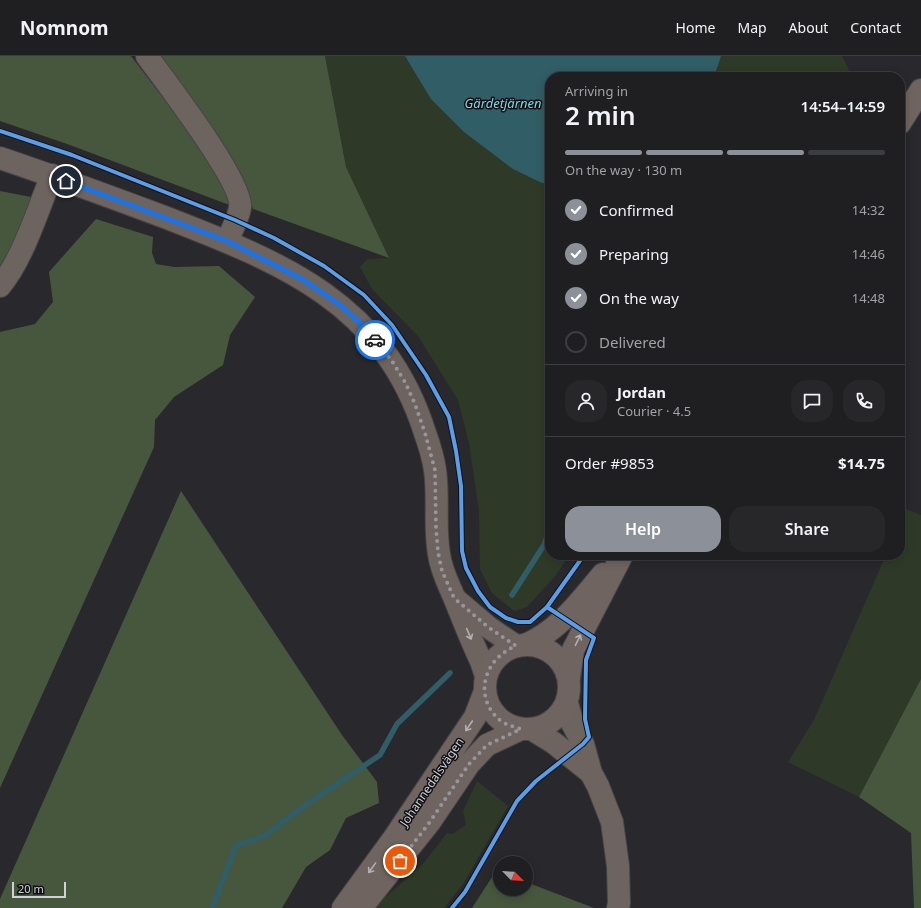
<!DOCTYPE html>
<meta charset="utf-8">
<style>
:root{--surface:#1f1f22;--page:#27272a;--text:#f1f3f6;--muted:#a1a2a5;--line:#3c3d40;--accent:#8c9099}
body{margin:0;font-family:"Noto Sans",sans-serif;background:var(--page);color:var(--text);height:100vh;display:flex;flex-direction:column;font-size:15px;white-space:nowrap}
*{box-sizing:border-box;margin:0}
p{font-size:13px;color:var(--muted)}
.icon{flex:none;width:22px;height:22px;fill:none;stroke:currentColor;stroke-width:2;stroke-linecap:round;stroke-linejoin:round}
.map{position:relative;flex:1;overflow:hidden}
.details{position:absolute;left:545px;top:16px;width:360px;height:488px;display:flex;flex-direction:column;background:var(--surface);border-radius:16px;box-shadow:0 2px 10px #0003,0 0 0 1px var(--line)}
.details>*{flex:none}
.needle{width:26px;rotate:114deg}
.controls{position:absolute;left:493px;top:800px;display:grid;gap:8px}
.controls a{display:grid;place-items:center;width:40px;height:40px;border-radius:50%;background:var(--surface);box-shadow:0 2px 10px #0003,0 0 0 1px var(--line);font-size:20px}
.scale{position:absolute;left:12px;bottom:10px;width:54px;box-sizing:border-box;padding-left:4px;border:2px solid #d0d1d6;border-top:0;font-size:11px;line-height:14px;white-space:nowrap;color:#d0d1d6;-webkit-text-stroke:3px #101014;paint-order:stroke}
.pin{position:absolute;display:grid;place-items:center;width:34px;height:34px;color:#fff;margin:-17px;border:2px solid #fff;border-radius:50%;box-shadow:0 1px 4px #0007}
.courier{position:absolute;display:grid;place-items:center;width:40px;height:40px;margin:-20px;border:3px solid #1a73e8;border-radius:50%;background:#fff;color:#222;box-shadow:0 1px 5px #0007}
.headline em{font-style:normal;font-weight:600}
.headline div{display:flex;flex-direction:column-reverse}
.headline{display:flex;align-items:center;justify-content:space-between;height:68px;padding:0 20px}
h1{font-size:26px;font-weight:600;line-height:30px}
.bar{display:grid;grid-template-columns:repeat(4,1fr);gap:6px 4px;align-content:center;height:48px;padding:0 20px}
.bar i{height:5px;border-radius:3px;background:var(--line)}
.bar .on{background:var(--accent)}
.bar p{grid-column:span 4}
.line{display:flex;align-items:center;gap:10px;padding:0 20px;border-top:1px solid var(--line)}
.line div{flex:1}
.round{display:grid;place-items:center;flex:none;width:42px;height:42px;border-radius:16px;background:var(--page)}
ol{padding:0 20px;list-style:none}
li{display:flex;align-items:center;gap:12px;height:44px}
li p{margin-inline-start:auto}
li .icon{padding:4px;border-radius:50%;background:var(--accent);color:#fff;stroke-width:4}
li:last-child{color:var(--muted)}
li i{width:22px;height:22px;border:2px solid var(--line);border-radius:50%}
.button{display:flex;gap:8px;margin-top:auto;padding:8px 20px}
.button a{flex:1;height:46px;border-radius:16px;background:var(--accent);color:#fff;font-size:16px;font-weight:600;line-height:46px;text-align:center}
.button a+a{background:var(--page);color:var(--text)}
header{display:flex;align-items:center;gap:24px;box-sizing:border-box;height:56px;padding:0 20px;background:var(--surface);border-bottom:1px solid var(--line)}
header strong{font-size:19px}
nav{display:flex;gap:22px;margin-inline-start:auto;font-size:14px}
.map>svg:first-child{display:block}
</style>
<header>
<strong>Nomnom</strong>
<nav><a>Home</a><a>Map</a><a>About</a><a>Contact</a></nav>
</header>
<div class="map">
<svg width="921" height="852" viewBox="0 0 921 852">
<rect width="100%" height="100%" fill="#29292d"/>
<g fill="#2e3a27">
<path d="M 325,0 L 405,0 L 406,3 L 542,127 L 550,127 L 550,499 L 569,499 L 556,519 L 527,551 L 514,555 L 492,537 L 480,513 L 479,455 L 469,387 L 458,344 L 418,280 L 372,233 L 360,211 L 367,203 L 389,202 L 346,111 Z"/>
<path d="M 721,0 L 842,0 L 849,14 L 847,21 L 713,21 L 718,10 Z"/>
<path d="M 906,453 L 921,459 L 921,623 L 859,741 L 788,706 L 814,664 L 886,499 L 900,499 L 900,467 Z"/>
<path d="M 477,725 L 508,750 L 463,828 L 444,852 L 373,852 L 423,808 L 447,777 L 452,778 L 466,769 L 463,755 Z"/>
</g>
<g fill="#47573d">
<path d="M 0,0 L 131,0 L 213,107 L 232,150 L 70,89 L 0,65 Z"/>
<path d="M 153,0 L 325,0 L 346,111 L 389,202 L 253,153 L 244,130 Z"/>
<path d="M 0,135 L 31,141 L 15,187 L 0,215 Z"/>
<path d="M 96,163 L 153,181 L 152,197 L 156,208 L 174,211 L 219,210 L 255,241 L 230,279 L 223,309 L 174,341 L 155,364 L 154,391 L 0,732 L 0,276 L 35,268 L 53,246 L 49,216 Z"/>
<path d="M 181,435 L 342,679 L 377,726 L 379,747 L 346,762 L 330,794 L 306,811 L 282,852 L 0,852 L 0,843 Z"/>
<path d="M 921,623 L 921,852 L 914,852 L 911,777 L 859,741 Z"/>
<path d="M 496,815 L 500,816 L 500,833 L 526,833 L 526,826 L 594,852 L 472,852 Z"/>
</g>
<path fill="#315d66" d="M 405,0 L 721,0 L 718,10 L 713,21 L 550,21 L 550,127 L 542,127 L 513,113 L 464,76 L 431,43 Z"/>
<g fill="none" stroke-linecap="round" stroke-linejoin="round">
<g stroke="#315d66" stroke-width="5.5">
<path d="M 512,539 L 544,489 L 550,472"/>
<path d="M 212,852 L 236,790 L 264,780 L 307,748 L 380,699 L 397,668 L 450,617"/>
</g>
<defs>
<g id="minor">
<path d="M 147,0 C 165,25 243,126 240,151 C 239,161 231,176 227,185"/>
<path d="M 0,102 C 56,121 111,141 167,162 C 283,207 384,247 425,377 C 429,388 433,401 435,414 C 439,442 434,470 439,498 C 441,514 448,527 454,541 C 463,563 471,584 481,605 L 486,620"/>
<path d="M 0,230 C 23,203 38,153 52,119"/>
<path d="M 455,543 L 488,571 L 516,590"/>
<path d="M 567,647 L 573,669 L 583,688 L 591,717 L 598,730 L 612,766 L 618,810 L 619,847 L 618,852"/>
<path d="M 533,674 L 554,687 L 591,717"/>
</g>
<g id="major">
<path d="M 900,67 L 921,34"/>
<circle cx="527" cy="631" r="42"/>
<path d="M 525,589 C 559,575 580,545 603,518"/>
<path d="M 569,622 L 573,594 L 622,499"/>
<path d="M 343,852 L 394,782 L 475,661 L 485,635"/>
<path d="M 361,852 L 429,767 L 469,708 L 487,689 L 521,673"/>
</g>
</defs>
<use href="#minor" stroke="#454547" stroke-width="24"/>
<use href="#major" stroke="#454547" stroke-width="24"/>
<use href="#minor" stroke="#6e645f" stroke-width="22"/>
<use href="#major" stroke="#6f6460" stroke-width="22"/>
<defs>
<g id="cycleway">
<path d="M 0,75 L 72,99 L 235,164 L 274,182 L 324,210 L 364,239 L 392,269 L 426,319 L 449,361 L 456,395 L 461,430 L 462,495 L 466,512 L 478,535 L 490,551 L 506,562 L 518,566 L 530,566 L 547,551"/>
<path d="M 452,852 L 465,836 L 517,745 L 536,725 L 583,688 L 589,681 L 585,663 L 586,604 L 594,582 L 547,551 L 584,499"/>
</g>
</defs>
<use href="#cycleway" stroke="#101014" stroke-width="6"/>
<use href="#cycleway" stroke="#5a9eea" stroke-width="4"/>
</g>
<defs><path id="oneway-shaft" d="M-6 0H5M1.5-3L5.5 0L1.5 3" fill="none" stroke-width="1.6" stroke-linecap="round" stroke-linejoin="round"/></defs>
<use stroke="#b3b0b2" href="#oneway-shaft" transform="translate(469 578) rotate(67)"/>
<g stroke="#b3b0b3">
<use href="#oneway-shaft" transform="translate(578 584) rotate(-64)"/>
<use href="#oneway-shaft" transform="translate(469 670) rotate(124)"/>
<use href="#oneway-shaft" transform="translate(372 812) rotate(126)"/>
</g>
<g fill="none" stroke-linecap="round" stroke-linejoin="round">
<path stroke="#96969b" stroke-width="4" stroke-dasharray="0 7.2" d="M 375,284 L 392,305 L 405,326 L 415,348 L 425,377 L 435,414 L 436,472 L 438,496 L 442,515 L 454,542 L 488,571 L 516,590 C 484,602 472,642 501,665 C 507,669 514,671 521,673 L 487,689 L 469,708 L 429,767 L 400,805"/>
<path stroke="#1a73e8" stroke-width="5" d="M 66,125 L 227,185 L 302,223 L 340,249 L 358,265 L 375,284"/>
</g>
<g text-anchor="middle" stroke-width="3" stroke-linejoin="round" paint-order="stroke">
<g font-size="12" fill="#d0d1d6" stroke="#101014">
<text transform="translate(432 726) rotate(-56)" y="4">Johannedalsvägen</text>
</g>
<g font-size="13" font-style="italic" fill="#82d5e5" stroke="#101014">
<text x="503" y="52">Gärdetjärnen</text>
</g>
</g>
</svg>
<div class="controls">
<a><svg class="needle" viewBox="-14 -14 28 28"><path d="M0-13l5 13h-10z" fill="#e53935"/><path d="M0 13l5-13h-10z" fill="#a1a2a5"/></svg></a>
</div>
<div class="scale">20 m</div>
<div class="pin" style="left:400px;top:805px;background:#ea580c"><svg class="icon" aria-label="bag" viewBox="0 0 24 24"><path d="M5 8h14l-1 12H6zM9 8a3 3 0 0 1 6 0"/></svg></div>
<div class="pin" style="left:66px;top:125px;background:#1f2937"><svg class="icon" aria-label="home" viewBox="0 0 24 24"><path d="M3 11l9-7 9 7M6 9v11h12V9"/></svg></div>
<div class="courier" style="left:375px;top:284px"><svg class="icon" aria-label="car" viewBox="0 0 24 24"><path d="M5 17H2v-5l4-1 3-4h7l3 4 3 1v5h-3M9 17h6M6 11h13"/><circle cx="7" cy="17" r="2"/><circle cx="17" cy="17" r="2"/></svg></div>
<section class="details">
<div class="headline"><div><h1>2 min</h1><p>Arriving in</p></div><em>14:54–14:59</em></div>
<div class="bar"><i class="on"></i><i class="on"></i><i class="on"></i><i></i><p>On the way · 130 m</p></div>
<ol>
<li><svg class="icon" aria-label="check" viewBox="0 0 24 24"><path d="M5 12l5 5 9-10"/></svg>Confirmed<p>14:32</p></li>
<li><svg class="icon" aria-label="check" viewBox="0 0 24 24"><path d="M5 12l5 5 9-10"/></svg>Preparing<p>14:46</p></li>
<li><svg class="icon" aria-label="check" viewBox="0 0 24 24"><path d="M5 12l5 5 9-10"/></svg>On the way<p>14:48</p></li>
<li><i></i>Delivered</li>
</ol>
<div class="line" style="height:72px"><a class="round"><svg class="icon" aria-label="person" viewBox="0 0 24 24"><circle cx="12" cy="8" r="4"/><path d="M4 21q1-7 8-7t8 7"/></svg></a><div><b>Jordan</b><p>Courier · 4.5</p></div><a class="round"><svg class="icon" aria-label="chat" viewBox="0 0 24 24"><path d="M4 5h16v11H9l-5 4z"/></svg></a><a class="round"><svg class="icon" aria-label="phone" viewBox="0 0 24 24"><path d="M5 4h4l2 5-3 2q2 4 5 5l2-3 5 2v4C11 20 4 13 5 4z"/></svg></a></div>
<div class="line" style="height:52px"><div>Order #9853</div><b>$14.75</b></div>
<div class="button"><a>Help</a><a>Share</a></div>
</section>
</div>
